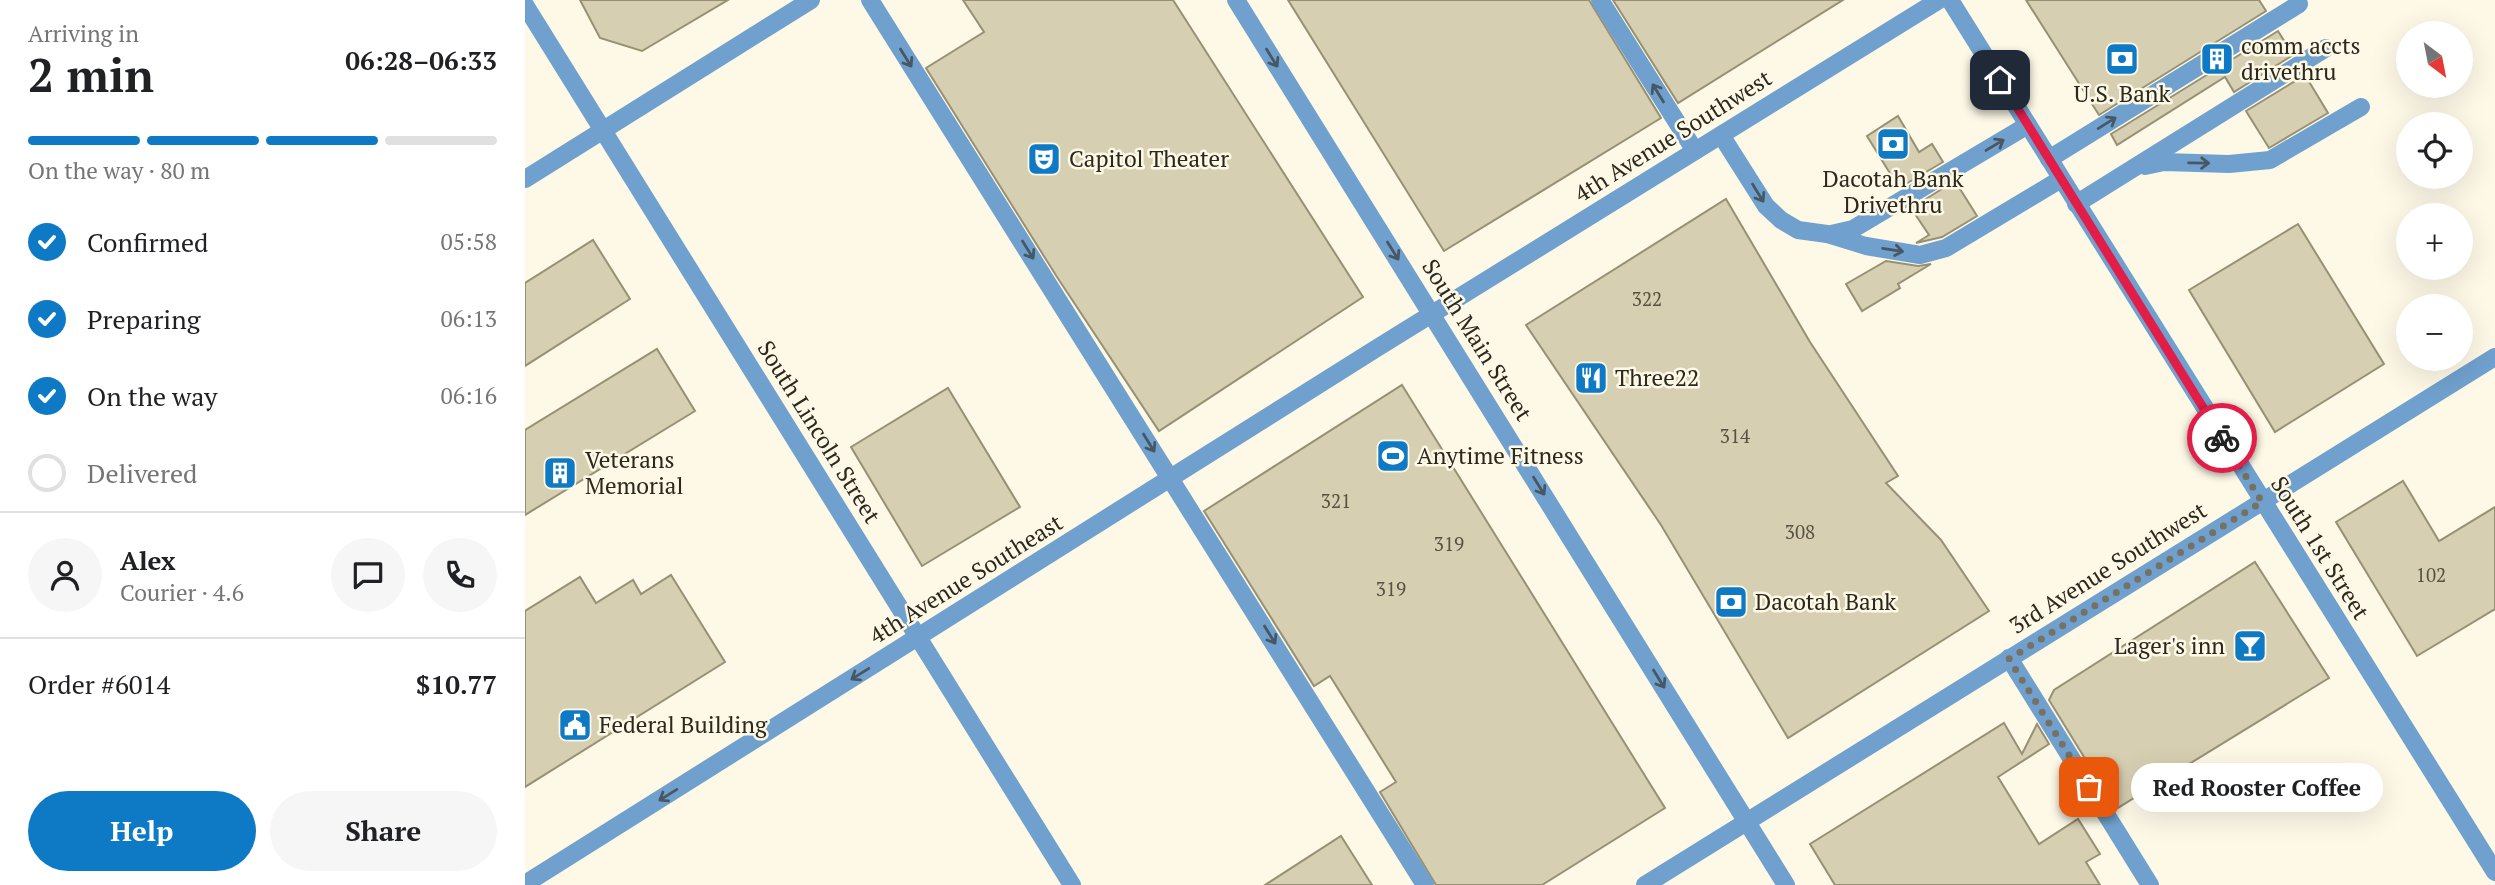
<!DOCTYPE html>
<meta charset="utf-8">
<style>
:root{--surface:#fff;--page:#f6f6f6;--text:#202124;--muted:#757577;--line:#e0e0e0;--accent:#0e7ac5}
body{margin:0;font-family:"PT Serif",serif;background:var(--page);color:var(--text);height:100vh;display:flex;flex-direction:column;font-size:26px;white-space:nowrap}
*{box-sizing:border-box;margin:0}
p{font-size:23px;color:var(--muted)}
.icon{flex:none;width:38px;height:38px;fill:none;stroke:currentColor;stroke-width:2;stroke-linecap:round;stroke-linejoin:round}
.map{position:relative;flex:1;overflow:hidden}
.details{display:flex;flex-direction:column;background:var(--surface);width:525px}
.details>*{flex:none}
.needle{width:46px;rotate:148deg}
.controls{position:absolute;left:1871px;top:21px;display:grid;gap:14px}
.controls a{display:grid;place-items:center;width:77px;height:77px;border-radius:50%;background:var(--surface);box-shadow:0 7px 28px #0002;font-size:35px}
.pin{position:absolute;display:grid;place-items:center;width:60px;height:60px;color:#fff;margin:-30px;border-radius:14px;box-shadow:0 4px 10px #0006}
.courier{position:absolute;display:grid;place-items:center;width:70px;height:70px;margin:-35px;border:5px solid #e11d48;border-radius:50%;background:#fff;color:#222;box-shadow:0 2px 9px #0007}
.bubble{position:absolute;height:49px;border-radius:24px;background:var(--surface);box-shadow:0 7px 28px #0002;font-size:23px;font-weight:700;line-height:49px;text-align:center}
.overview em{font-style:normal;font-weight:700}
.overview div{display:flex;flex-direction:column-reverse}
.overview{display:flex;align-items:center;justify-content:space-between;height:119px;padding:0 28px}
h1{font-size:46px;font-weight:700;line-height:52px}
.bar{display:grid;grid-template-columns:repeat(4,1fr);gap:10px 7px;align-content:center;height:84px;padding:0 28px}
.bar i{height:9px;border-radius:5px;background:var(--line)}
.bar .active{background:var(--accent)}
.bar p{grid-column:span 4}
.line{display:flex;align-items:center;gap:18px;padding:0 28px;border-top:2px solid var(--line)}
.line div{flex:1}
.round{display:grid;place-items:center;flex:none;width:74px;height:74px;border-radius:37px;background:var(--page)}
ol{padding:0 28px;list-style:none}
li{display:flex;align-items:center;gap:21px;height:77px}
li p{margin-inline-start:auto}
li .icon{padding:7px;border-radius:50%;background:var(--accent);color:#fff;stroke-width:4}
li:last-child{color:var(--muted)}
li i{width:38px;height:38px;border:4px solid var(--line);border-radius:50%}
.button{display:flex;gap:14px;margin-top:auto;padding:14px 28px}
.button a{flex:1;height:80px;border-radius:42px;background:var(--accent);color:#fff;font-size:28px;font-weight:700;line-height:80px;text-align:center}
.button a+a{background:var(--page);color:var(--text)}
main{display:flex;flex:1;min-height:0}
.map>svg:first-child{display:block}
</style>
<main>
<section class="details">
<div class="overview"><div><h1>2 min</h1><p>Arriving in</p></div><em>06:28–06:33</em></div>
<div class="bar"><i class="active"></i><i class="active"></i><i class="active"></i><i></i><p>On the way · 80 m</p></div>
<ol>
<li><svg class="icon" aria-label="check" viewBox="0 0 24 24"><path d="M5 12l5 5 9-10"/></svg>Confirmed<p>05:58</p></li>
<li><svg class="icon" aria-label="check" viewBox="0 0 24 24"><path d="M5 12l5 5 9-10"/></svg>Preparing<p>06:13</p></li>
<li><svg class="icon" aria-label="check" viewBox="0 0 24 24"><path d="M5 12l5 5 9-10"/></svg>On the way<p>06:16</p></li>
<li><i></i>Delivered</li>
</ol>
<div class="line" style="height:126px"><a class="round"><svg class="icon" aria-label="person" viewBox="0 0 24 24"><circle cx="12" cy="8" r="4"/><path d="M4 21q1-7 8-7t8 7"/></svg></a><div><b>Alex</b><p>Courier · 4.6</p></div><a class="round"><svg class="icon" aria-label="chat" viewBox="0 0 24 24"><path d="M4 5h16v11H9l-5 4z"/></svg></a><a class="round"><svg class="icon" aria-label="phone" viewBox="0 0 24 24"><path d="M5 4h4l2 5-3 2q2 4 5 5l2-3 5 2v4C11 20 4 13 5 4z"/></svg></a></div>
<div class="line" style="height:91px"><div>Order #6014</div><b>$10.77</b></div>
<div class="button"><a>Help</a><a>Share</a></div>
</section>
<div class="map">
<svg width="1970" height="885" viewBox="0 0 1970 885">
<rect width="100%" height="100%" fill="#fef9e7"/>
<g fill="#d7cfb1" stroke="#989074" stroke-width="2">
<path d="M 55,0 L 203,0 L 117,51 L 75,38 Z"/>
<path d="M 438,0 L 648,0 L 838,297 L 634,431 L 532,277 L 401,68 L 459,32 Z"/>
<path d="M 763,0 L 1064,0 L 1136,118 L 919,251 Z"/>
<path d="M 1088,0 L 1318,0 L 1153,103 Z"/>
<path d="M 1501,0 L 1734,0 L 1741,11 L 1574,115 Z"/>
<path d="M 1753,31 L 1768,55 L 1709,92 L 1700,77 L 1592,145 L 1586,134 Z"/>
<path d="M 1780,75 L 1803,113 L 1744,148 L 1721,111 Z"/>
<path d="M 1373,116 L 1394,152 L 1407,144 L 1418,162 L 1374,188 L 1342,136 Z"/>
<path d="M 1430,181 L 1452,216 L 1417,237 L 1391,243 L 1404,235 L 1386,208 Z"/>
<path d="M 1201,199 L 1285,342 L 1373,476 L 1361,483 L 1416,540 L 1464,611 L 1263,738 L 1136,525 L 1001,325 Z"/>
<path d="M 1773,224 L 1859,364 L 1750,432 L 1664,290 Z"/>
<path d="M 68,240 L 105,299 L 0,366 L 0,283 Z"/>
<path d="M 1361,261 L 1393,266 L 1406,264 L 1373,284 L 1375,288 L 1337,311 L 1321,284 Z"/>
<path d="M 132,349 L 170,411 L 0,515 L 0,430 Z"/>
<path d="M 877,385 L 1140,808 L 1017,885 L 911,885 L 855,792 L 871,782 L 805,676 L 789,686 L 679,511 Z"/>
<path d="M 423,388 L 495,507 L 397,566 L 326,447 Z"/>
<path d="M 1878,481 L 1914,541 L 1970,507 L 1970,609 L 1892,656 L 1811,522 Z"/>
<path d="M 1730,562 L 1804,678 L 1591,809 L 1524,700 L 1529,690 Z"/>
<path d="M 146,575 L 200,662 L 0,787 L 0,611 L 55,577 L 71,603 L 108,580 L 116,594 Z"/>
<path d="M 1479,723 L 1497,754 L 1512,724 L 1524,744 L 1473,777 L 1514,844 L 1553,819 L 1575,854 L 1561,862 L 1575,885 L 1310,885 L 1285,844 Z"/>
<path d="M 816,836 L 847,885 L 740,885 Z"/>
</g>
<g fill="none" stroke-linecap="round" stroke-linejoin="round">
<g stroke="#70a1ce" stroke-width="18">
<path d="M 345,0 L 900,885"/>
<path d="M 711,0 L 1261,885"/>
<path d="M 1075,0 L 1170,151"/>
<path d="M 1425,0 L 1970,872"/>
<path d="M 0,5 L 547,885"/>
<path d="M 1196,135 L 1241,206 L 1256,220 L 1273,230 L 1302,234 L 1341,246 L 1395,255 L 1421,248 L 1536,179"/>
<path d="M 1524,159 L 1774,4"/>
<path d="M 1620,166 L 1639,162 L 1704,164 L 1745,160 L 1836,107"/>
<path d="M 0,179 L 286,0"/>
<path d="M 1551,204 L 1801,48"/>
<path d="M 1306,234 L 1328,229 L 1503,125"/>
<path d="M 1484,658 L 1625,885"/>
<path d="M 0,884 L 852,348 L 1414,0"/>
<path d="M 1120,885 L 1970,357"/>
</g>
</g>
<defs><path id="oneway-shaft" d="M-6 0H5M1.5-3L5.5 0L1.5 3" fill="none" stroke-width="1.6" stroke-linecap="round" stroke-linejoin="round" transform="scale(1.75)"/></defs>
<g stroke="#475864">
<use href="#oneway-shaft" transform="translate(381 58) rotate(58)"/>
<use href="#oneway-shaft" transform="translate(747 58) rotate(58)"/>
<use href="#oneway-shaft" transform="translate(1133 93) rotate(-122)"/>
<use href="#oneway-shaft" transform="translate(1582 123) rotate(-32)"/>
<use href="#oneway-shaft" transform="translate(1470 145) rotate(-31)"/>
<use href="#oneway-shaft" transform="translate(1674 163) rotate(1)"/>
<use href="#oneway-shaft" transform="translate(1233 193) rotate(58)"/>
<use href="#oneway-shaft" transform="translate(503 250) rotate(58)"/>
<use href="#oneway-shaft" transform="translate(1368 250) rotate(9)"/>
<use href="#oneway-shaft" transform="translate(868 251) rotate(58)"/>
<use href="#oneway-shaft" transform="translate(624 443) rotate(58)"/>
<use href="#oneway-shaft" transform="translate(1014 486) rotate(58)"/>
<use href="#oneway-shaft" transform="translate(745 635) rotate(58)"/>
<use href="#oneway-shaft" transform="translate(335 674) rotate(148)"/>
<use href="#oneway-shaft" transform="translate(1134 679) rotate(58)"/>
<use href="#oneway-shaft" transform="translate(143 795) rotate(148)"/>
</g>
<g fill="none" stroke-linecap="round" stroke-linejoin="round">
<path stroke="#757164" stroke-width="7" stroke-dasharray="0 12.6" d="M 1564,787 L 1484,659 L 1737,502 L 1697,438"/>
<path stroke="#e11d48" stroke-width="9" d="M 1475,80 L 1697,438"/>
</g>
<defs>
<symbol id="bank-square" viewBox="-11 -11 22 22"><rect x="-9" y="-9" width="18" height="18" rx="4" fill="#0e7ac5" stroke="#fef9e7"/><path d="M-6-4H6V4H-6ZM0-2.3a2.3 2.3 0 1 0 0 4.6a2.3 2.3 0 1 0 0-4.6Z" fill="#fff"/></symbol>
<symbol id="building-square" viewBox="-11 -11 22 22"><rect x="-9" y="-9" width="18" height="18" rx="4" fill="#0e7ac5" stroke="#fef9e7"/><path d="M-4-6H4V6H1V3H-1V6H-4ZM-2.5-4.3h1.7v1.8h-1.7ZM.8-4.3h1.7v1.8H.8ZM-2.5-1h1.7V.8h-1.7ZM.8-1h1.7V.8H.8Z" fill="#fff"/></symbol>
<symbol id="theatre-square" viewBox="-11 -11 22 22"><rect x="-9" y="-9" width="18" height="18" rx="4" fill="#0e7ac5" stroke="#fef9e7"/><path d="M-5-5.5Q0-4 5-5.5V0Q5 5 0 6Q-5 5-5 0ZM-3.3-2.5H-1v1.5H-3.3ZM1-2.5H3.3v1.5H1ZM-2.8 1Q0 5.5 2.8 1Z" fill="#fff"/></symbol>
<symbol id="restaurant-square" viewBox="-11 -11 22 22"><rect x="-9" y="-9" width="18" height="18" rx="4" fill="#0e7ac5" stroke="#fef9e7"/><path d="M-5-6h1v4h1v-4h1v4h1v-4h1v5L-1.5 .5V6h-2V.5L-5-1ZM5-6V6H3V1.5H1.5Q1.5-4 5-6Z" fill="#fff"/></symbol>
<symbol id="stadium-square" viewBox="-11 -11 22 22"><rect x="-9" y="-9" width="18" height="18" rx="4" fill="#0e7ac5" stroke="#fef9e7"/><path d="M0-5a6.5 5 0 1 0 0 10a6.5 5 0 1 0 0-10ZM-3.5-1.8h7v3.6h-7Z" fill="#fff"/></symbol>
<symbol id="bar-square" viewBox="-11 -11 22 22"><rect x="-9" y="-9" width="18" height="18" rx="4" fill="#0e7ac5" stroke="#fef9e7"/><path d="M-6-5H6L.8 .8V4.5H3.5V6h-7V4.5H-.8V.8Z" fill="#fff"/></symbol>
<symbol id="civic-square" viewBox="-11 -11 22 22"><rect x="-9" y="-9" width="18" height="18" rx="4" fill="#0e7ac5" stroke="#fef9e7"/><path d="M-.6-6.5H3V-4.5H.6V-3L4-1V1h2V6H-6V1h2V-1L-.6-3ZM-1.2 2.5V6h2.4V2.5Z" fill="#fff"/></symbol>
</defs>
<g fill-rule="evenodd">
<use href="#bank-square" x="1578" y="40" width="38" height="38"/>
<use href="#building-square" x="1673" y="40" width="38" height="38"/>
<use href="#bank-square" x="1349" y="125" width="38" height="38"/>
<use href="#theatre-square" x="500" y="140" width="38" height="38"/>
<use href="#restaurant-square" x="1047" y="359" width="38" height="38"/>
<use href="#stadium-square" x="849" y="437" width="38" height="38"/>
<use href="#building-square" x="16" y="454" width="38" height="38"/>
<use href="#bank-square" x="1187" y="583" width="38" height="38"/>
<use href="#bar-square" x="1706" y="627" width="38" height="38"/>
<use href="#civic-square" x="31" y="706" width="38" height="38"/>
</g>
<g text-anchor="middle" stroke-width="5" stroke-linejoin="round" paint-order="stroke">
<g font-size="19" fill="#565242">
<text x="1122" y="306">322</text>
<text x="1210" y="443">314</text>
<text x="811" y="508">321</text>
<text x="1275" y="539">308</text>
<text x="924" y="551">319</text>
<text x="1906" y="582">102</text>
<text x="866" y="596">319</text>
</g>
<g font-size="23" fill="#2b281d" stroke="#fef9e7" text-anchor="start">
<text x="1716" y="54">comm accts<tspan x="1716" dy="26">drivethru</tspan></text>
<text x="1597" y="102" text-anchor="middle">U.S. Bank</text>
<text x="544" y="167">Capitol Theater</text>
<text x="1368" y="187" text-anchor="middle">Dacotah Bank<tspan x="1368" dy="26">Drivethru</tspan></text>
<text x="1090" y="386">Three22</text>
<text x="892" y="464">Anytime Fitness</text>
<text x="60" y="468">Veterans<tspan x="60" dy="26">Memorial</tspan></text>
<text x="1230" y="610">Dacotah Bank</text>
<text x="1700" y="654" text-anchor="end">Lager's inn</text>
<text x="74" y="733">Federal Building</text>
</g>
<g font-size="23" fill="#2b281d" stroke="#fef9e7">
<text transform="translate(1148 136) rotate(-32)" y="8">4th Avenue Southwest</text>
<text transform="translate(952 340) rotate(58)" y="8">South Main Street</text>
<text transform="translate(294 432) rotate(58)" y="8">South Lincoln Street</text>
<text transform="translate(1795 548) rotate(58)" y="8">South 1st Street</text>
<text transform="translate(1583 568) rotate(-32)" y="8">3rd Avenue Southwest</text>
<text transform="translate(441 579) rotate(-32)" y="8">4th Avenue Southeast</text>
</g>
</g>
</svg>
<div class="controls">
<a><svg class="needle" viewBox="-14 -14 28 28"><path d="M0-13l5 13h-10z" fill="#e53935"/><path d="M0 13l5-13h-10z" fill="#757577"/></svg></a>
<a><svg class="icon" aria-label="locate" viewBox="0 0 24 24"><circle cx="12" cy="12" r="6"/><path d="M12 2v4M12 18v4M2 12h4M18 12h4"/></svg></a>
<a>+</a>
<a>−</a>
</div>
<div class="pin" style="left:1564px;top:787px;background:#ea580c"><svg class="icon" aria-label="bag" viewBox="0 0 24 24"><path d="M5 8h14l-1 12H6zM9 8a3 3 0 0 1 6 0"/></svg></div>
<div class="pin" style="left:1475px;top:80px;background:#1f2937"><svg class="icon" aria-label="home" viewBox="0 0 24 24"><path d="M3 11l9-7 9 7M6 9v11h12V9"/></svg></div>
<div class="courier" style="left:1697px;top:438px"><svg class="icon" aria-label="bike" viewBox="0 0 24 24"><circle cx="6" cy="16" r="4"/><circle cx="18" cy="16" r="4"/><path d="M6 16l4-8h5l3 8M10 8l3 8H6M13 5h3"/></svg></div>
<div class="bubble" style="left:1606px;top:763px;width:252px">Red Rooster Coffee</div>
</div>
</main>
